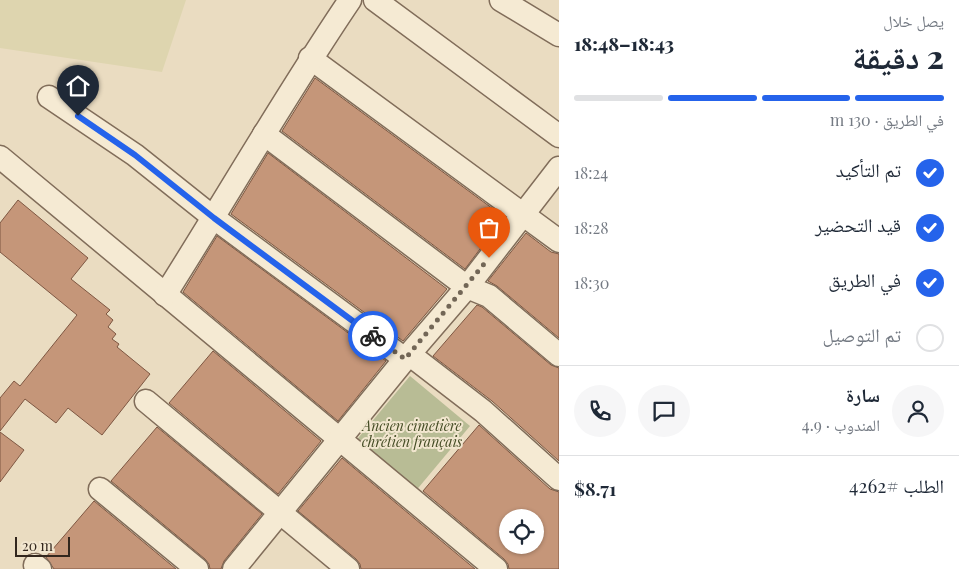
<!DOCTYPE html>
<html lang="ar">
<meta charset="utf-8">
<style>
:root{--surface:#fff;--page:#f6f6f7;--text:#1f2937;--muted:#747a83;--line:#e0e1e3;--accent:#2563eb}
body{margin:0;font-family:"Playfair Display","Noto Naskh Arabic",serif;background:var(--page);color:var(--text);direction:rtl;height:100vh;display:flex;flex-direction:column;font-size:19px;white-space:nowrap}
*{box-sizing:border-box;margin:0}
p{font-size:16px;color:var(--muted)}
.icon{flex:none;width:28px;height:28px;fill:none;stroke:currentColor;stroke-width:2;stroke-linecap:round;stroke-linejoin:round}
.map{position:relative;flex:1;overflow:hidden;direction:ltr}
.sheet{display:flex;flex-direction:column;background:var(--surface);width:400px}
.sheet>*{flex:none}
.controls{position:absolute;left:499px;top:509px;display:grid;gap:10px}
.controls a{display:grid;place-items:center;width:45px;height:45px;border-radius:50%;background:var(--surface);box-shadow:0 1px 4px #0004;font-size:25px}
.scale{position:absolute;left:15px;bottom:12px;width:55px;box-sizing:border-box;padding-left:5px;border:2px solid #32261d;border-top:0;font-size:14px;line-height:18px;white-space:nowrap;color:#32261d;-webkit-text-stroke:4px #f2e6cf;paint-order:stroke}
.pin{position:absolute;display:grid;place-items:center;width:42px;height:42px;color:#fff;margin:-51px -21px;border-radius:50% 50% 50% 0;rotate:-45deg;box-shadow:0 0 5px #0007}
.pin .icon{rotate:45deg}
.courier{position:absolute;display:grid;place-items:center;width:50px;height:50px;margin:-25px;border:4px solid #2563eb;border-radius:50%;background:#fff;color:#222;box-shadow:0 1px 6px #0007}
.summary em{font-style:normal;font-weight:800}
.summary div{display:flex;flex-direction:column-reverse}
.summary{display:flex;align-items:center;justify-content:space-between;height:85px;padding:0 15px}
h1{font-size:32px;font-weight:800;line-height:38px}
.bar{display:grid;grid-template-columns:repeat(4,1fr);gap:8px 5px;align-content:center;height:60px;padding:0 15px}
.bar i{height:6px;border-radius:4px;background:var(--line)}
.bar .active{background:var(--accent)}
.bar p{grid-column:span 4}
.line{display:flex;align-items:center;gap:12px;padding:0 15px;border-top:1px solid var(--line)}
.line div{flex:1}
.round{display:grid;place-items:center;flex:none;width:52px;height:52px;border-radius:26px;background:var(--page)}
ol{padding:0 15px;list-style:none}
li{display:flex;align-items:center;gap:15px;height:55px}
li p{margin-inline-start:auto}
li .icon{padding:5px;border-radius:50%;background:var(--accent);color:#fff;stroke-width:4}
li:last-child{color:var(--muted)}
li i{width:28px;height:28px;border:2px solid var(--line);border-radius:50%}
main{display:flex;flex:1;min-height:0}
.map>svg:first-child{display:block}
</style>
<main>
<section class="sheet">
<div class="summary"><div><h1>2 دقيقة</h1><p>يصل خلال</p></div><em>18:43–18:48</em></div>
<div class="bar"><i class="active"></i><i class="active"></i><i class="active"></i><i></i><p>في الطريق · 130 m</p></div>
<ol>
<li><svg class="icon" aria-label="check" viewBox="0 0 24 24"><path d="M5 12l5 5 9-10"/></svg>تم التأكيد<p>18:24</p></li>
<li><svg class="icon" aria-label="check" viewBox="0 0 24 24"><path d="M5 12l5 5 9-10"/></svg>قيد التحضير<p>18:28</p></li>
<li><svg class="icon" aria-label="check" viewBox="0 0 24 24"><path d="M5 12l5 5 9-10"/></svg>في الطريق<p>18:30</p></li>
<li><i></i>تم التوصيل</li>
</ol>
<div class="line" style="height:90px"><a class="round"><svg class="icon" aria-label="person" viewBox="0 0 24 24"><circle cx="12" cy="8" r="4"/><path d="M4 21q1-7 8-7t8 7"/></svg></a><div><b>سارة</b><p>المندوب · 4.9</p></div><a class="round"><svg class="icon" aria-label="chat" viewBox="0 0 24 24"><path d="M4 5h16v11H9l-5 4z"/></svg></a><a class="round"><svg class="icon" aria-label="phone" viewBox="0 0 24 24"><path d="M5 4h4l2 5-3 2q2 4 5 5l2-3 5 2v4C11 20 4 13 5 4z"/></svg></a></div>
<div class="line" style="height:65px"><div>الطلب #4262</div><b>$8.71</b></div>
</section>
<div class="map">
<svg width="559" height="569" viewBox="0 0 559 569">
<rect width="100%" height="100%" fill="#eadcc1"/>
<path fill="#ded5af" d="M 0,0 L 186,0 L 162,72 L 0,48 Z"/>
<path fill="#b8bc95" d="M 410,376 L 470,426 L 414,493 L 354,443 Z"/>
<g fill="#c59679" stroke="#7e5742" fill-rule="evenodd">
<path d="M 315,78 L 504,217 L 465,269 L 282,131 Z"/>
<path d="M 268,153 L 447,289 L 403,341 L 231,214 Z"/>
<path d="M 18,200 L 88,258 L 71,279 L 110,310 L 106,314 L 113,320 L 108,327 L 116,334 L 112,339 L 119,344 L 117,347 L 150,374 L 102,435 L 68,408 L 56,423 L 25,399 L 0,431 L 0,398 L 14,381 L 20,386 L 77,315 L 0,252 L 0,223 Z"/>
<path d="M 526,233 L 551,252 L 559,254 L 559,338 L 497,286 L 488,281 Z"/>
<path d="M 217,236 L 386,361 L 338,421 L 183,292 Z"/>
<path d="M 477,305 L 482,307 L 551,365 L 559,368 L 559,461 L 492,401 L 433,356 Z"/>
<path d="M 213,351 L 321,441 L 278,494 L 169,403 Z"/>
<path d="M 479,425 L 550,489 L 559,492 L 559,569 L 509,569 L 508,564 L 504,559 L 423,491 ZM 508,518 L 535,518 L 535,545 L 508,545 Z"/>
<path d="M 157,427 L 262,514 L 224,561 L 221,569 L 210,569 L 209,564 L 205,559 L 111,481 Z"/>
<path d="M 0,432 L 24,450 L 0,482 Z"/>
<path d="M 342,458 L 475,569 L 361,569 L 360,564 L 356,559 L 298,511 Z"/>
<path d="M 94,501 L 176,569 L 54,569 L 46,557 Z"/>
</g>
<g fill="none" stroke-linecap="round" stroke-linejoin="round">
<defs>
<g id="minor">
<path d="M 375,0 L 559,136"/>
<path d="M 501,0 L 559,35"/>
<path d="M 310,58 L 559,241"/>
<path d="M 49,97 L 135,155 L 214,218 L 405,359"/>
<path d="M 264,134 L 467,287 L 489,296 L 559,355"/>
<path d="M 0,157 L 496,569"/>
<path d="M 165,295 C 227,197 285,96 350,0"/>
<path d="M 409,354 L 483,411 L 559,479"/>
<path d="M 146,401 L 348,569"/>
<path d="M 100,489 L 197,569"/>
<path d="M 35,565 L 40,569"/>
<path d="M 234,569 L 405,359 L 467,287 L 559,168"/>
</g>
</defs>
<use href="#minor" stroke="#816d5a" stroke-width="25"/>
<use href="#minor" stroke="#f5ead3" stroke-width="22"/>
</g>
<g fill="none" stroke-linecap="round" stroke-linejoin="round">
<path stroke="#726656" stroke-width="5" stroke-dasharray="0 9" d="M 373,336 L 405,359 L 489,258"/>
<path stroke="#2563eb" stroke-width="6" d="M 78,116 L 135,155 L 214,218 L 373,336"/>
</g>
<g text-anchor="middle" stroke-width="4" stroke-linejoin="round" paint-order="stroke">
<g font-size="14" font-style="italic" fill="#454d25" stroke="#f2e6cf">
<text x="412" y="431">Ancien cimetière<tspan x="412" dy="16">chrétien français</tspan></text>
</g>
</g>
</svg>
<div class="controls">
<a><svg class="icon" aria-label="locate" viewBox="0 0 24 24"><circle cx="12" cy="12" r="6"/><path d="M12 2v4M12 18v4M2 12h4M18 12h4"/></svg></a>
</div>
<div class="scale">20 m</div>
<div class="pin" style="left:489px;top:258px;background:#ea580c"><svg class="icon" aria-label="bag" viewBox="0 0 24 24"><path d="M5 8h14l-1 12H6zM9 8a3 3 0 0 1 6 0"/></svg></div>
<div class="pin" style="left:78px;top:116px;background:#1f2937"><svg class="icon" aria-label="home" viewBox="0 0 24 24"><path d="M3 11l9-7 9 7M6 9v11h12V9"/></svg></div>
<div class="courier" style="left:373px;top:336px"><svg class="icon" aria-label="bike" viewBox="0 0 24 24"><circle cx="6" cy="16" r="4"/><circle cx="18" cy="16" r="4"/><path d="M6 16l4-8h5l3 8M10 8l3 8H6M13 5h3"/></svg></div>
</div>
</main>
